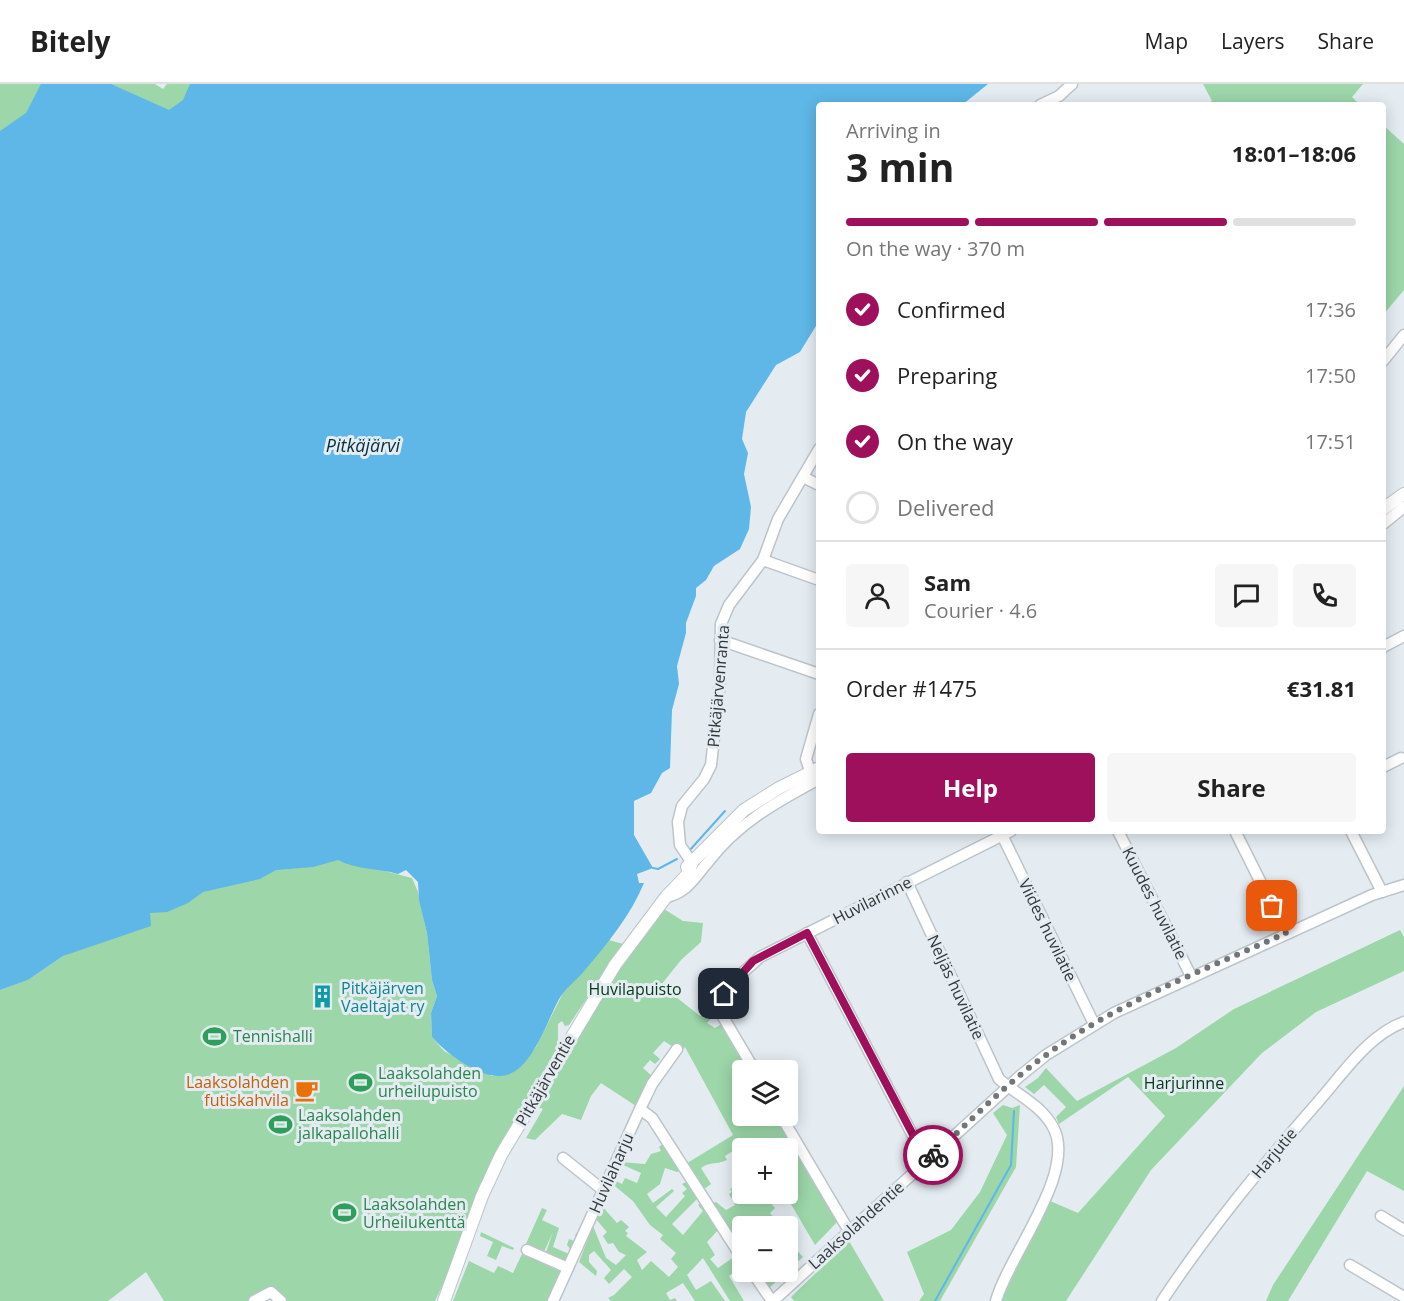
<!DOCTYPE html>
<meta charset="utf-8">
<style>
:root{--surface:#fff;--page:#f6f6f6;--text:#222;--muted:#767676;--line:#e0e0e0;--accent:#9e105b}
body{margin:0;font-family:"Open Sans",sans-serif;background:var(--page);color:var(--text);height:100vh;display:flex;flex-direction:column;font-size:22px;white-space:nowrap}
*{box-sizing:border-box;margin:0}
p{font-size:20px;color:var(--muted)}
.icon{flex:none;width:33px;height:33px;fill:none;stroke:currentColor;stroke-width:2;stroke-linecap:round;stroke-linejoin:round}
.map{position:relative;flex:1;overflow:hidden}
.drawer{position:absolute;left:816px;top:18px;width:570px;height:732px;display:flex;flex-direction:column;background:var(--surface);border-radius:6px;box-shadow:0 3px 15px #0003}
.drawer>*{flex:none}
.fabs{position:absolute;left:732px;top:976px;display:grid;gap:12px}
.fabs a{display:grid;place-items:center;width:66px;height:66px;border-radius:6px;background:var(--surface);box-shadow:0 3px 15px #0003;font-size:30px}
.pin{position:absolute;display:grid;place-items:center;width:51px;height:51px;color:#fff;margin:-26px;border-radius:12px;box-shadow:0 3px 9px #0006}
.courier{position:absolute;display:grid;place-items:center;width:60px;height:60px;margin:-30px;border:4px solid #9e105b;border-radius:50%;background:#fff;color:#222;box-shadow:0 2px 8px #0007}
.head em{font-style:normal;font-weight:700}
.head div{display:flex;flex-direction:column-reverse}
.head{display:flex;align-items:center;justify-content:space-between;height:102px;padding:0 30px}
h1{font-size:39px;font-weight:700;line-height:45px}
.bar{display:grid;grid-template-columns:repeat(4,1fr);gap:9px 6px;align-content:center;height:72px;padding:0 30px}
.bar i{height:8px;border-radius:4px;background:var(--line)}
.bar .selected{background:var(--accent)}
.bar p{grid-column:span 4}
.line{display:flex;align-items:center;gap:15px;padding:0 30px;border-top:2px solid var(--line)}
.line div{flex:1}
.round{display:grid;place-items:center;flex:none;width:63px;height:63px;border-radius:6px;background:var(--page)}
ol{padding:0 30px;list-style:none}
li{display:flex;align-items:center;gap:18px;height:66px}
li p{margin-inline-start:auto}
li .icon{padding:6px;border-radius:50%;background:var(--accent);color:#fff;stroke-width:4}
li:last-child{color:var(--muted)}
li i{width:33px;height:33px;border:3px solid var(--line);border-radius:50%}
.button{display:flex;gap:12px;margin-top:auto;padding:12px 30px}
.button a{flex:1;height:69px;border-radius:6px;background:var(--accent);color:#fff;font-size:24px;font-weight:700;line-height:69px;text-align:center}
.button a+a{background:var(--page);color:var(--text)}
header{display:flex;align-items:center;gap:36px;box-sizing:border-box;height:84px;padding:0 30px;background:var(--surface);border-bottom:2px solid var(--line)}
header strong{font-size:28px}
nav{display:flex;gap:33px;margin-inline-start:auto;font-size:21px}
.map>svg:first-child{display:block}
</style>
<header>
<strong>Bitely</strong>
<nav><a>Map</a><a>Layers</a><a>Share</a></nav>
</header>
<div class="map">
<svg width="1404" height="1217" viewBox="0 0 1404 1217">
<rect width="100%" height="100%" fill="#e4ecf2"/>
<g fill="#9cd6a9">
<path d="M 0,0 L 155,0 L 163,5 L 167,0 L 220,0 L 213,22 L 0,70 Z"/>
<path d="M 1203,0 L 1363,0 L 1352,13 L 1360,21 L 1203,21 L 1212,17 Z"/>
<path d="M 1383,41 L 1404,60 L 1404,206 L 1383,231 Z"/>
<path d="M 267,757 L 412,794 L 418,808 L 427,849 L 432,896 L 437,912 L 431,929 L 432,953 L 444,967 L 492,992 L 512,989 L 536,963 L 563,909 L 609,856 L 623,860 L 569,941 L 565,942 L 562,937 L 558,940 L 558,963 L 435,1217 L 281,1217 L 277,1213 L 254,1217 L 164,1217 L 146,1188 L 108,1217 L 0,1217 L 0,906 L 28,896 L 63,872 Z"/>
<path d="M 664,825 L 683,837 L 703,839 L 701,858 L 681,876 L 661,901 L 700,932 L 708,924 L 715,930 L 707,939 L 715,944 L 726,937 L 755,987 L 742,987 L 742,1032 L 780,1032 L 839,1136 L 815,1161 L 785,1110 L 788,1110 L 788,1065 L 742,1065 L 742,1083 L 733,1067 L 725,1072 L 727,1076 C 716,1081 711,1077 701,1084 L 711,1100 L 700,1108 L 684,1081 L 733,1051 L 685,963 L 681,968 L 664,957 L 653,969 L 660,975 L 655,980 L 650,976 L 643,984 L 653,993 L 636,1022 L 601,999 L 591,1012 L 581,1036 L 562,1030 L 535,1056 L 526,1054 L 543,1025 L 538,1023 L 612,894 Z"/>
<path d="M 1400,846 L 1404,853 L 1404,887 L 1316,928 L 1262,969 L 1151,1086 L 1066,1217 L 1001,1217 L 1050,1117 L 1078,1129 L 1165,1032 L 1128,993 L 1059,1040 L 1056,1033 L 1066,1023 L 1044,1001 L 1034,1010 L 1025,1003 L 1038,994 L 1046,984 L 1077,1017 L 1176,964 L 1234,925 Z"/>
<path d="M 1404,1002 L 1404,1107 L 1367,1087 L 1288,1217 L 1266,1217 L 1273,1201 Z"/>
<path d="M 1003,1021 L 1012,1024 L 1020,1021 L 1016,1083 L 940,1217 L 919,1217 L 924,1210 L 907,1168 L 951,1146 L 980,1108 L 1007,1051 L 993,1029 Z"/>
<path d="M 664,1059 L 681,1086 L 677,1088 L 665,1084 L 660,1100 L 647,1110 L 653,1119 L 672,1105 L 674,1107 L 656,1123 L 666,1133 L 685,1112 L 682,1109 L 687,1105 L 682,1100 L 688,1097 L 698,1114 L 672,1140 L 683,1151 L 703,1127 L 698,1121 L 701,1119 L 719,1145 L 707,1158 L 715,1171 L 710,1175 L 718,1184 L 734,1173 L 741,1183 L 729,1192 L 744,1217 L 730,1217 L 703,1174 L 687,1191 L 696,1206 L 711,1197 L 725,1217 L 695,1217 L 683,1199 L 666,1209 L 670,1216 L 675,1214 L 677,1217 L 611,1217 L 608,1214 L 614,1211 L 632,1193 L 624,1185 L 609,1200 L 604,1194 L 611,1186 L 594,1167 L 589,1171 L 589,1178 L 597,1187 L 596,1192 L 579,1178 L 593,1142 L 606,1174 L 616,1181 L 626,1171 L 619,1168 L 613,1159 L 608,1160 L 603,1152 L 607,1148 L 595,1134 L 601,1121 L 617,1139 L 621,1136 L 629,1143 L 625,1147 L 628,1149 L 626,1152 L 647,1168 L 637,1176 L 642,1186 L 651,1177 L 669,1193 L 678,1183 L 671,1175 L 676,1169 L 660,1155 L 663,1151 L 650,1141 L 633,1117 L 610,1098 L 612,1095 L 622,1100 L 625,1094 L 637,1099 L 641,1089 L 623,1081 L 619,1090 L 615,1089 L 621,1078 L 645,1080 L 651,1070 L 661,1067 L 659,1063 Z"/>
<path d="M 735,1103 L 744,1112 L 763,1110 L 775,1124 L 770,1129 L 782,1143 L 742,1143 L 742,1168 L 711,1120 L 716,1118 L 726,1126 L 735,1121 L 729,1110 L 732,1108 L 730,1105 Z"/>
<path d="M 542,1124 L 547,1126 L 542,1136 L 559,1144 L 553,1163 L 569,1170 L 571,1166 L 567,1161 L 569,1155 L 574,1157 L 576,1149 L 582,1148 L 568,1178 L 545,1171 L 553,1148 L 543,1170 L 525,1162 Z"/>
<path d="M 481,1148 L 514,1164 L 513,1166 L 502,1162 L 496,1176 L 487,1172 L 493,1158 L 480,1152 Z"/>
<path d="M 849,1157 L 884,1217 L 794,1217 L 791,1213 Z"/>
<path d="M 790,1159 L 803,1173 L 788,1187 L 788,1161 Z"/>
<path d="M 523,1168 L 561,1188 L 549,1217 L 453,1217 L 469,1177 L 494,1189 L 498,1182 L 513,1189 Z"/>
<path d="M 756,1188 L 787,1188 L 769,1204 Z"/>
</g>
<path fill="#5eb7e6" d="M 41,0 L 111,0 L 169,26 L 183,16 L 190,0 L 988,0 L 962,21 L 819,21 L 819,237 L 800,268 L 776,281 L 746,328 L 742,355 L 748,369 L 744,390 L 751,423 L 749,445 L 740,465 L 714,482 L 706,496 L 696,504 L 696,512 L 686,539 L 686,549 L 677,582 L 679,600 L 672,626 L 670,684 L 662,689 L 651,709 L 634,717 L 634,751 L 653,784 L 637,790 L 639,799 L 644,799 C 631,831 607,860 585,886 C 576,897 564,905 558,917 C 547,938 532,984 507,991 C 483,998 446,969 432,953 L 431,929 L 437,912 L 432,896 L 427,849 L 419,816 L 418,798 L 406,786 L 398,790 C 377,784 357,786 338,776 L 313,783 L 276,786 L 260,795 L 203,808 L 188,819 L 167,828 L 150,829 L 151,842 L 63,872 L 28,896 L 0,906 L 0,47 L 26,29 Z"/>
<g fill="none" stroke-linecap="round" stroke-linejoin="round">
<g stroke="#5eb7e6" stroke-width="2">
<path d="M 689,767 L 725,727"/>
<path d="M 653,784 L 658,785 L 677,775"/>
<path d="M 935,1217 L 1011,1081 L 1014,1027"/>
</g>
<defs>
<g id="minor">
<path d="M 1040,21 L 1059,12 L 1072,0"/>
<path d="M 1383,277 L 1404,251"/>
<path d="M 803,393 L 819,401"/>
<path d="M 1383,440 L 1404,423"/>
<path d="M 763,476 L 819,496"/>
<path d="M 720,556 L 819,590"/>
<path d="M 1383,563 L 1404,552"/>
<path d="M 1383,683 L 1401,674"/>
<path d="M 810,687 L 806,675 L 819,630"/>
<path d="M 1118,747 L 1191,892"/>
<path d="M 1235,747 L 1261,799"/>
<path d="M 1351,747 L 1382,808"/>
<path d="M 1002,751 L 1094,940"/>
<path d="M 692,779 L 680,761 L 678,738 L 682,722 L 704,695 L 711,681 L 720,598 L 721,540 L 729,521 L 763,476 L 778,435 L 819,365"/>
<path d="M 907,798 L 999,995 C 1016,1010 1041,1021 1053,1043 C 1078,1088 1008,1172 996,1217"/>
<path d="M 666,813 C 687,809 695,793 708,778 C 738,739 776,718 819,695"/>
<path d="M 1272,822 L 1286,849"/>
<path d="M 807,849 L 912,1050 L 929,1075"/>
<path d="M 716,921 L 755,987"/>
<path d="M 711,926 L 739,892 L 760,873 L 1011,747"/>
<path d="M 640,1025 L 652,1034 L 742,1174"/>
<path d="M 781,1032 L 849,1147"/>
<path d="M 563,1074 L 603,1106"/>
<path d="M 1381,1132 L 1404,1146"/>
<path d="M 527,1166 L 568,1184"/>
<path d="M 1350,1181 L 1404,1213"/>
<path d="M 752,1188 L 772,1217"/>
<path d="M 254,1217 L 271,1208 L 281,1217"/>
<path d="M 553,1217 L 640,1025 L 652,1000 L 677,965"/>
<path d="M 773,1217 L 1020,992 L 1046,971 L 1114,929 L 1372,811 L 1404,801"/>
<path d="M 1162,1217 C 1209,1146 1262,1082 1318,1018 C 1342,991 1368,951 1404,938"/>
</g>
<g id="major">
<path d="M 1383,425 L 1404,410"/>
<path d="M 687,783 L 744,726 L 779,704 L 819,684"/>
<path d="M 444,1217 L 482,1112 L 501,1071 L 615,881 L 666,813 L 687,791 L 692,779"/>
</g>
</defs>
<use href="#minor" stroke="#bcc4ca" stroke-width="13"/>
<use href="#major" stroke="#bcc4ca" stroke-width="14"/>
<use href="#minor" stroke="#fff" stroke-width="10"/>
<use href="#major" stroke="#fff" stroke-width="12"/>
</g>
<g fill="none" stroke-linecap="round" stroke-linejoin="round">
<path stroke="#72767a" stroke-width="6" stroke-dasharray="0 10.8" d="M 933,1071 C 970,1038 1005,1000 1046,971 C 1118,918 1205,886 1286,849 L 1272,822"/>
<path stroke="#9e105b" stroke-width="8" d="M 724,910 L 753,877 L 807,849 L 922,1068 L 928,1075 L 933,1071"/>
</g>
<defs>
<symbol id="building-bare" viewBox="-9 -9 18 18"><path d="M-4-6H4V6H1V3H-1V6H-4ZM-2.5-4.3h1.7v1.8h-1.7ZM.8-4.3h1.7v1.8H.8ZM-2.5-1h1.7V.8h-1.7ZM.8-1h1.7V.8H.8Z" fill="#0f9aa8" stroke="#e4ecf2" stroke-width="2.5" paint-order="stroke"/></symbol>
<symbol id="stadium-bare" viewBox="-9 -9 18 18"><path d="M0-5a6.5 5 0 1 0 0 10a6.5 5 0 1 0 0-10ZM-3.5-1.8h7v3.6h-7Z" fill="#2e9e5b" stroke="#e4ecf2" stroke-width="2.5" paint-order="stroke"/></symbol>
<symbol id="cafe-bare" viewBox="-9 -9 18 18"><path d="M-5.5-4.5H6V0H3Q3 3.5 0 3.5H-2.5Q-5.5 3.5-5.5 0ZM3-3.2v2h1.7v-2ZM-6 4.5H4V6H-6Z" fill="#e8710a" stroke="#e4ecf2" stroke-width="2.5" paint-order="stroke"/></symbol>
</defs>
<g fill-rule="evenodd">
<use href="#building-bare" x="306" y="896" width="33" height="33"/>
<use href="#stadium-bare" x="198" y="936" width="33" height="33"/>
<use href="#stadium-bare" x="344" y="982" width="33" height="33"/>
<use href="#cafe-bare" x="290" y="990" width="33" height="33"/>
<use href="#stadium-bare" x="264" y="1024" width="33" height="33"/>
<use href="#stadium-bare" x="328" y="1112" width="33" height="33"/>
</g>
<g text-anchor="middle" stroke-width="6" stroke-linejoin="round" paint-order="stroke">
<g font-size="16" fill="#343739" stroke="#e4ecf2">
<text transform="translate(718 602) rotate(-85)" y="6">Pitkäjärvenranta</text>
<text transform="translate(872 816) rotate(-27)" y="6">Huvilarinne</text>
<text transform="translate(1155 819) rotate(63)" y="6">Kuudes huvilatie</text>
<text transform="translate(1048 846) rotate(64)" y="6">Viides huvilatie</text>
<text transform="translate(956 903) rotate(65)" y="6">Neljäs huvilatie</text>
<text transform="translate(545 996) rotate(-60)" y="6">Pitkäjärventie</text>
<text transform="translate(1274 1069) rotate(-50)" y="6">Harjutie</text>
<text transform="translate(611 1089) rotate(-66)" y="6">Huvilaharju</text>
<text transform="translate(856 1141) rotate(-42)" y="6">Laaksolahdentie</text>
</g>
<g font-size="16" fill="#0d838f" stroke="#e4ecf2" text-anchor="start">
<text x="341" y="910">Pitkäjärven<tspan x="341" dy="18">Vaeltajat ry</tspan></text>
</g>
<g font-size="16" fill="#003a17" stroke="#e4ecf2">
<text x="635" y="911">Huvilapuisto</text>
<text x="1184" y="1005">Harjurinne</text>
</g>
<g font-size="16" fill="#27864d" stroke="#e4ecf2" text-anchor="start">
<text x="233" y="958">Tennishalli</text>
<text x="378" y="995">Laaksolahden<tspan x="378" dy="18">urheilupuisto</tspan></text>
<text x="298" y="1037">Laaksolahden<tspan x="298" dy="18">jalkapallohalli</tspan></text>
<text x="363" y="1126">Laaksolahden<tspan x="363" dy="18">Urheilukenttä</tspan></text>
</g>
<g font-size="16" fill="#c56008" stroke="#e4ecf2" text-anchor="end">
<text x="289" y="1004">Laaksolahden<tspan x="289" dy="18">futiskahvila</tspan></text>
</g>
<g font-size="18" font-style="italic" fill="#042e41" stroke="#e4ecf2">
<text x="363" y="368">Pitkäjärvi</text>
</g>
</g>
</svg>
<div class="fabs">
<a><svg class="icon" aria-label="layers" viewBox="0 0 24 24"><path d="M12 4l9 5-9 5-9-5zM3 14l9 5 9-5"/></svg></a>
<a>+</a>
<a>−</a>
</div>
<div class="pin" style="left:1272px;top:822px;background:#ea580c"><svg class="icon" aria-label="bag" viewBox="0 0 24 24"><path d="M5 8h14l-1 12H6zM9 8a3 3 0 0 1 6 0"/></svg></div>
<div class="pin" style="left:724px;top:910px;background:#1f2937"><svg class="icon" aria-label="home" viewBox="0 0 24 24"><path d="M3 11l9-7 9 7M6 9v11h12V9"/></svg></div>
<div class="courier" style="left:933px;top:1071px"><svg class="icon" aria-label="bike" viewBox="0 0 24 24"><circle cx="6" cy="16" r="4"/><circle cx="18" cy="16" r="4"/><path d="M6 16l4-8h5l3 8M10 8l3 8H6M13 5h3"/></svg></div>
<section class="drawer">
<div class="head"><div><h1>3 min</h1><p>Arriving in</p></div><em>18:01–18:06</em></div>
<div class="bar"><i class="selected"></i><i class="selected"></i><i class="selected"></i><i></i><p>On the way · 370 m</p></div>
<ol>
<li><svg class="icon" aria-label="check" viewBox="0 0 24 24"><path d="M5 12l5 5 9-10"/></svg>Confirmed<p>17:36</p></li>
<li><svg class="icon" aria-label="check" viewBox="0 0 24 24"><path d="M5 12l5 5 9-10"/></svg>Preparing<p>17:50</p></li>
<li><svg class="icon" aria-label="check" viewBox="0 0 24 24"><path d="M5 12l5 5 9-10"/></svg>On the way<p>17:51</p></li>
<li><i></i>Delivered</li>
</ol>
<div class="line" style="height:108px"><a class="round"><svg class="icon" aria-label="person" viewBox="0 0 24 24"><circle cx="12" cy="8" r="4"/><path d="M4 21q1-7 8-7t8 7"/></svg></a><div><b>Sam</b><p>Courier · 4.6</p></div><a class="round"><svg class="icon" aria-label="chat" viewBox="0 0 24 24"><path d="M4 5h16v11H9l-5 4z"/></svg></a><a class="round"><svg class="icon" aria-label="phone" viewBox="0 0 24 24"><path d="M5 4h4l2 5-3 2q2 4 5 5l2-3 5 2v4C11 20 4 13 5 4z"/></svg></a></div>
<div class="line" style="height:78px"><div>Order #1475</div><b>€31.81</b></div>
<div class="button"><a>Help</a><a>Share</a></div>
</section>
</div>
